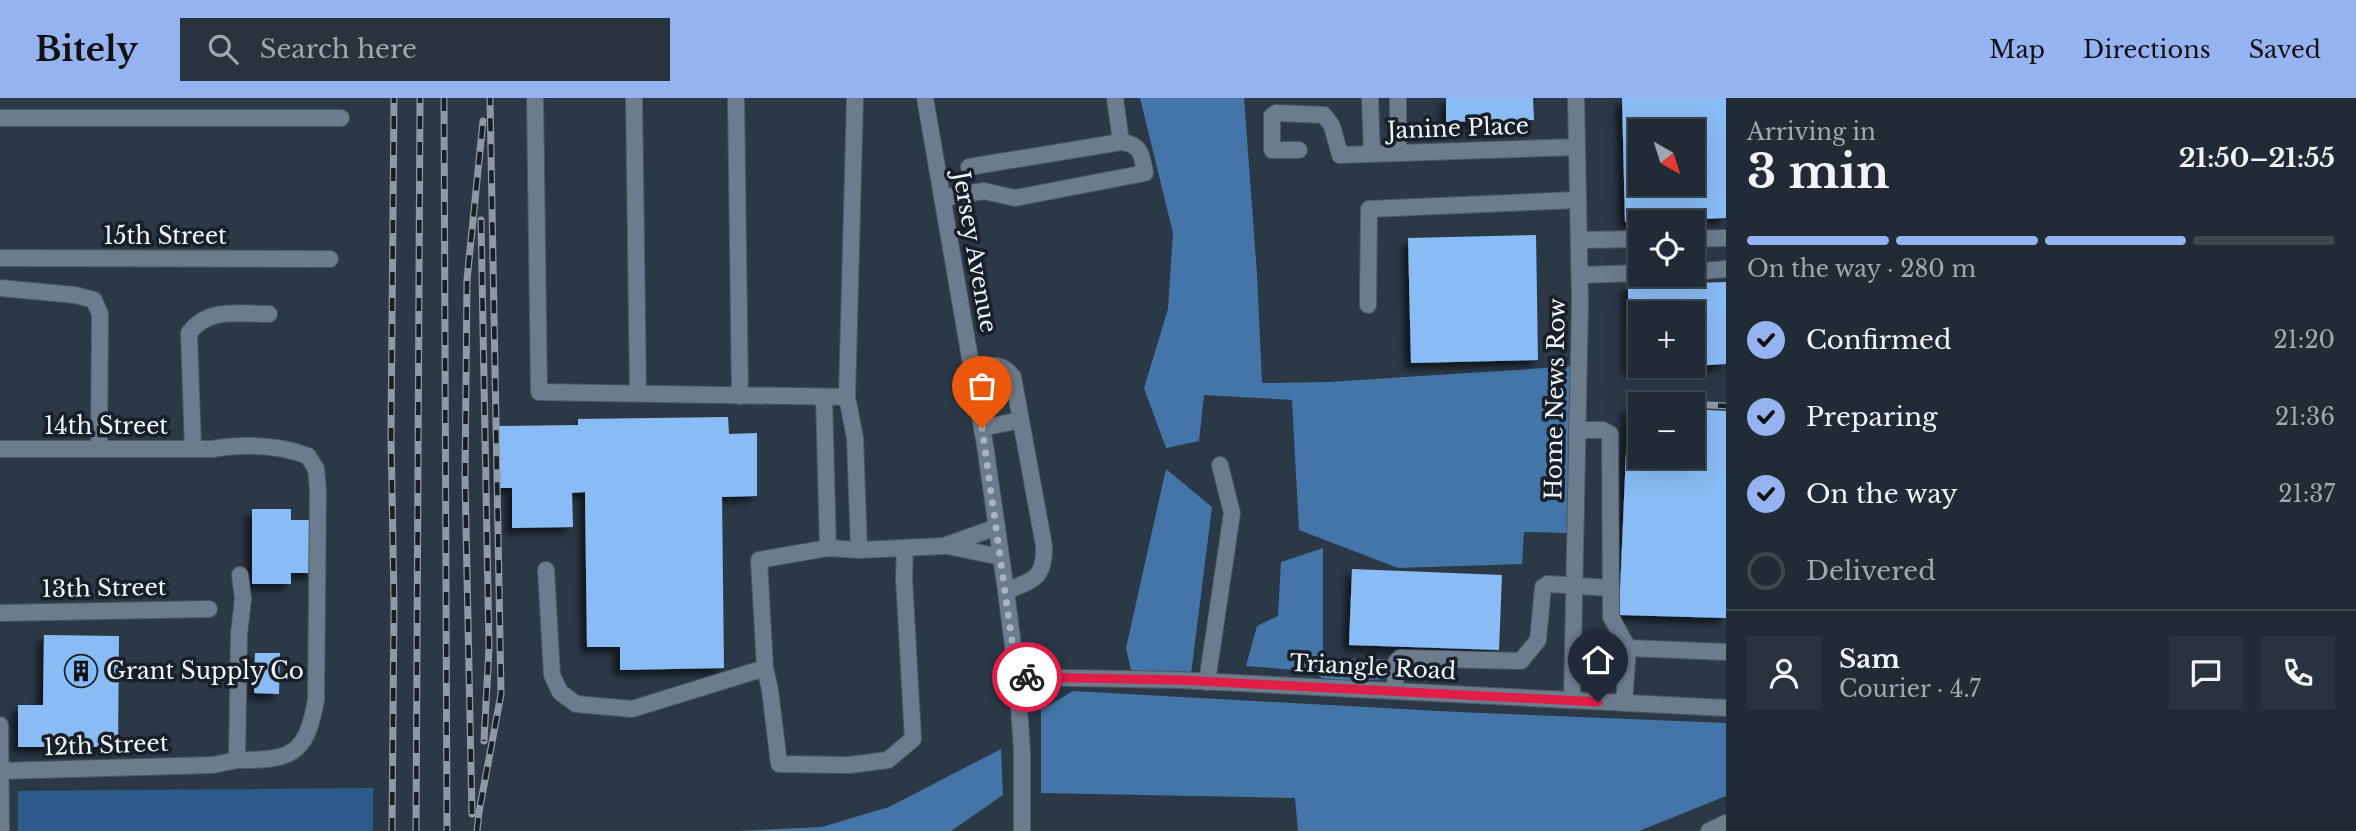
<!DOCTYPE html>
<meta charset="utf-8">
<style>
:root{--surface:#202b35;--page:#28333d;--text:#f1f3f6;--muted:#a2a7ad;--line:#3d4750;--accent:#95b2f1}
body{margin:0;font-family:"Libre Baskerville",serif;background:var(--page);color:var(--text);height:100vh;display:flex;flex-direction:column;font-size:26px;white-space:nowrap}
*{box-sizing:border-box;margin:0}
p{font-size:23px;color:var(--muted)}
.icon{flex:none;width:38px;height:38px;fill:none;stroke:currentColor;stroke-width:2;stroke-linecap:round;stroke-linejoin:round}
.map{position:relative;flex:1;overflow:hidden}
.sheet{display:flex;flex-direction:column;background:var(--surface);width:630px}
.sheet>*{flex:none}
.needle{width:46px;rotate:141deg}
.fabs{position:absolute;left:1628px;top:21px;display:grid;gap:14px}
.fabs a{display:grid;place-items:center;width:77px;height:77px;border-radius:0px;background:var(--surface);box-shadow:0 7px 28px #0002,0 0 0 2px var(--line);font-size:35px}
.pin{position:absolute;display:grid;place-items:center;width:60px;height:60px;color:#fff;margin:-72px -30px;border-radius:50% 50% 50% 0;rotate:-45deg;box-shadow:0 0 7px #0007}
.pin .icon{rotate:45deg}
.courier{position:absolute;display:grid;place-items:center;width:70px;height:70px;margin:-35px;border:5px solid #e11d48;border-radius:50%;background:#fff;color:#222;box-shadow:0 2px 9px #0007}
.summary em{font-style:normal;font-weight:700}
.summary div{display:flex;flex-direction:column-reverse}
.summary{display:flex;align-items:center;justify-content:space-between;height:119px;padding:0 21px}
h1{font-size:46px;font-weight:700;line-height:52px}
.bar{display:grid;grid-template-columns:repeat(4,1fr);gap:10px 7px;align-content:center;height:84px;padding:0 21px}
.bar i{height:9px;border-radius:5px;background:var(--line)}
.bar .on{background:var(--accent)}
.bar p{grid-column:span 4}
.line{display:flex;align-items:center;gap:18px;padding:0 21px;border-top:2px solid var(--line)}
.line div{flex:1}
.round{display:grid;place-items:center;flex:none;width:74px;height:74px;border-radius:0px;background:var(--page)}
ol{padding:0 21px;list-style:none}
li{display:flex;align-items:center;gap:21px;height:77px}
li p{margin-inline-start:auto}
li .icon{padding:7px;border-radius:50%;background:var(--accent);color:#111;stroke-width:4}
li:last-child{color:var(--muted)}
li i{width:38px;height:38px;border:4px solid var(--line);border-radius:50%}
header{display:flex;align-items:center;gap:42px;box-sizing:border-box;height:98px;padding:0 35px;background:var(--accent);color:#111}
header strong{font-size:33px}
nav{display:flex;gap:38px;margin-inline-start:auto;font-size:24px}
.search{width:490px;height:63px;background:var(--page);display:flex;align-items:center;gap:18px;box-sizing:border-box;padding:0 24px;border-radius:0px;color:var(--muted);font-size:26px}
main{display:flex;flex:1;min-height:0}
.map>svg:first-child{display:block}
</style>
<header>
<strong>Bitely</strong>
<div class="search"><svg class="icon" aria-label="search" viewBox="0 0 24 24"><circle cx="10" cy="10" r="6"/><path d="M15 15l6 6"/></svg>Search here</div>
<nav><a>Map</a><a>Directions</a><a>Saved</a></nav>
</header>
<main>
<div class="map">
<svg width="1726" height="733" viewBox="0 0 1726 733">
<defs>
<filter id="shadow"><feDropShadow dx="-6" dy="6" stdDeviation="3.5" flood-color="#0009"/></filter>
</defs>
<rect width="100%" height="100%" fill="#2b3947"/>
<path fill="#2c5b8a" d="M 373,690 L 373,733 L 18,733 L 18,693 Z"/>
<g fill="#4475a8">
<path d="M 1140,0 L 1244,0 L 1257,176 L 1262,285 L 1328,284 L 1575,268 L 1571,435 L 1524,434 L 1522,466 L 1398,470 L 1299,432 L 1292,302 L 1204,297 L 1199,343 L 1166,350 L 1144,290 L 1168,211 L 1173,135 Z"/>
<path d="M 1166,371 L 1212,409 L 1191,576 L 1131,572 L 1126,550 Z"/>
<path d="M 1323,450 L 1323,562 L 1385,561 L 1387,581 L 1331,584 L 1308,573 L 1246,568 L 1257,528 L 1278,518 L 1281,464 Z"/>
<path d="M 1073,593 L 1457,614 L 1726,625 L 1726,698 L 1639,733 L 1298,733 L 1295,700 L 1041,695 L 1041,612 Z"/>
<path d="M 1001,651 L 1003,697 L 951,733 L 736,733 L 822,729 L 889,709 Z"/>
</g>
<g fill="#89bcf4" fill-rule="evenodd" filter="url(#shadow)">
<path d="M 1446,0 L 1533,0 L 1534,22 L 1446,24 Z"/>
<path d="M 1622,0 L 1726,0 L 1726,120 L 1625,124 ZM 1640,33 L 1692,33 L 1692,86 L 1640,86 Z"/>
<path d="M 1536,137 L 1538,262 L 1411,265 L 1408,140 Z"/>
<path d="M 1726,184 L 1726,266 L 1692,268 L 1692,215 L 1640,215 L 1640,269 L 1628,270 L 1628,187 Z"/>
<path d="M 1628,308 L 1640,309 L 1640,359 L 1692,359 L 1692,311 L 1726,313 L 1726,520 L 1619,517 Z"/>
<path d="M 728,319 L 729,336 L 757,335 L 757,398 L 722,399 L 724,570 L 620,572 L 620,549 L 587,549 L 585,394 L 572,395 L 573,429 L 512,430 L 512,390 L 500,390 L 499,328 L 578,327 L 578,321 Z"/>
<path d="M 252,411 L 291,411 L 291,422 L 313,422 L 313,475 L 291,475 L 291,486 L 252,486 Z"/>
<path d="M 1352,471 L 1502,477 L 1499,552 L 1349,547 Z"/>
<path d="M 44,537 L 119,538 L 118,649 L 18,649 L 18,607 L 43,607 Z"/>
<path d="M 255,555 L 280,555 L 279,596 L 254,595 Z"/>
</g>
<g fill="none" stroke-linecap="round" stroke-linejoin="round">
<defs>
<g id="minor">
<path d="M 535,0 L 539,294 L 847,299 L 855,0"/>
<path d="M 634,0 L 638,295"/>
<path d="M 736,0 L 740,298"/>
<path d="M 925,0 L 985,347 L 1006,493 L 1017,579 L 1022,653 L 1022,733"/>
<path d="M 1115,0 L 1121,44"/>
<path d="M 1370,0 L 1372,56"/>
<path d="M 1398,0 L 1398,55"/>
<path d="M 0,20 L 341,20"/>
<path d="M 1299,52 L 1272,52 L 1272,18 L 1276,15 L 1324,17 L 1332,28 L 1340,57 L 1577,49"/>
<path d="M 942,100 L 984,93 L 1015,100 L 1145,75 C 1142,57 1141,46 1121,44 L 969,69"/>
<path d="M 1692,141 L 1726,140"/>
<path d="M 1579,142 L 1640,141"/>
<path d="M 0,160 L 330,161"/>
<path d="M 1692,174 L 1726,171"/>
<path d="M 1580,177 L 1640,175"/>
<path d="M 0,190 L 75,197 L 94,202 L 100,216 L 99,350"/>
<path d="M 1368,207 L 1369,111 L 1578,102"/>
<path d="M 971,269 C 990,268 1001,263 1013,279 L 1044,448 C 1045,481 1033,482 1006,493"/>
<path d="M 824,299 L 828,450"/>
<path d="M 847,299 L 855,340 L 859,452"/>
<path d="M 982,330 L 1021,322"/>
<path d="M 1577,332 L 1603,332 L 1610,336 L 1611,519 L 1628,550 L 1624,605"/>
<path d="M 193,350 L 189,235 C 208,209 239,216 269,216"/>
<path d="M 0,351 L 212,351 C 244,346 278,346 308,358 L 316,371 L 318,392 L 316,602 C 306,658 291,662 237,662 L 239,536 L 243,501 L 240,477"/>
<path d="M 947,448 L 1001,459"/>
<path d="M 546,472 L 552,577 L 560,594 L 576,606 L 632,611 L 765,570 L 759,462 L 828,450 L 859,452 L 944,448 L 997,429"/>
<path d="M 0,515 L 209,511"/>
<path d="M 1628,550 L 1726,554"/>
<path d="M 765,570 L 770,592 L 779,666 L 849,667 L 888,662 L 913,641 L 904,480 L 905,450"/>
<path d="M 1017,579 L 1179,582 L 1726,610"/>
<path d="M 1207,584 L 1232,415 L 1220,367"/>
<path d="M 1395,593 L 1396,564 L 1400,560 L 1521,563 L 1538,542 L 1543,489 L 1548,486 L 1611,490"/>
<path d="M 1572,602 L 1580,204 L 1576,0"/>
<path d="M 0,627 L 1,733"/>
<path d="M 0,673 L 213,667 L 237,662"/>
<path d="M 1709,733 L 1726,725"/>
</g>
</defs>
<use href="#minor" stroke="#4c5863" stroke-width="18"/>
<use href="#minor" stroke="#6d7c8d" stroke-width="16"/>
<defs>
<g id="rail">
<path d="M 444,0 L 447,733"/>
<path d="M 481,122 L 489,550 L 484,643"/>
<path d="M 1692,306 L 1726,308"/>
<path d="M 472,716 L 465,380 L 467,182 L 483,23"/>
<path d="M 392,733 L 394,505 L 391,337 L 394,0"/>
<path d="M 416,733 L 420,0"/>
<path d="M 477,733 L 479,714 L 501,596 L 490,0"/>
</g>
</defs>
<use href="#rail" stroke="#8f99a4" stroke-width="7"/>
<use href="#rail" stroke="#191f26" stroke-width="4.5" stroke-dasharray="13" stroke-linecap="butt"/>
</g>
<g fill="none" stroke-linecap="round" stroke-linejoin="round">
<path stroke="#aab4bd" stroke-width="7" stroke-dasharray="0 12.6" d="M 982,330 L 1017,579 L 1027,579"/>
<path stroke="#e11d48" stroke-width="9" d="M 1027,579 L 1179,582 L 1598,604"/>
</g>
<defs>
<symbol id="building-disc" viewBox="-11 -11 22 22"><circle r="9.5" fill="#82bcfa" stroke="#191f26"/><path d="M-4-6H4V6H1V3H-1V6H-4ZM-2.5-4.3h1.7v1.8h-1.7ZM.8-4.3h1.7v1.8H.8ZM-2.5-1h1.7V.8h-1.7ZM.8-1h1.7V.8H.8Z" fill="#111"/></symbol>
</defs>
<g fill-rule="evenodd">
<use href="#building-disc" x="62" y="554" width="38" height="38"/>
</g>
<g text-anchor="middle" stroke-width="7" stroke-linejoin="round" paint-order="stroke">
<g font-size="23" fill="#eff6fd" stroke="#191f26">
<text transform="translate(1458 30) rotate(-2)" y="8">Janine Place</text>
<text x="165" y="146">15th Street</text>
<text transform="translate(975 154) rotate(80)" y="8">Jersey Avenue</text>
<text transform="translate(1555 301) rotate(-89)" y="8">Home News Row</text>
<text x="106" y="336">14th Street</text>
<text transform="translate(104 490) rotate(-1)" y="8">13th Street</text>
<text transform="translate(1373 569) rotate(3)" y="8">Triangle Road</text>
<text transform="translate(106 647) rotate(-2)" y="8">12th Street</text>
</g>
<g font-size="23" fill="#eff6fd" stroke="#191f26" text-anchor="start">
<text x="106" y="581">Grant Supply Co</text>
</g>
</g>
</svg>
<div class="fabs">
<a><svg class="needle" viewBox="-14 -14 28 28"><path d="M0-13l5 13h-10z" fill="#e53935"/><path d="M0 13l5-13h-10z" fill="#a2a7ad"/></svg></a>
<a><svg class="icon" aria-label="locate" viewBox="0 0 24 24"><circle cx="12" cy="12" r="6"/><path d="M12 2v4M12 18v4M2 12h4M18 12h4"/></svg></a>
<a>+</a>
<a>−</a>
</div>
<div class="pin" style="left:982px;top:330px;background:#ea580c"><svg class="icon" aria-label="bag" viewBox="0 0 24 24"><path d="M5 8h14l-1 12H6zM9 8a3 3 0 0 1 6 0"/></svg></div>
<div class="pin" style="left:1598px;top:604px;background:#1f2937"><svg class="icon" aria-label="home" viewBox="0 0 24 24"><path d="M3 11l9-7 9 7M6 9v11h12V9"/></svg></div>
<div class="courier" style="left:1027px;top:579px"><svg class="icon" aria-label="bike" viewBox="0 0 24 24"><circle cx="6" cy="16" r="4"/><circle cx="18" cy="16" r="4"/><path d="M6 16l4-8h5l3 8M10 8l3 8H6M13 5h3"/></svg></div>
</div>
<section class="sheet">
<div class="summary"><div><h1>3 min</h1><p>Arriving in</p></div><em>21:50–21:55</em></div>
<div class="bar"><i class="on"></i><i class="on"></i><i class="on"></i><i></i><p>On the way · 280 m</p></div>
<ol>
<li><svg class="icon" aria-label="check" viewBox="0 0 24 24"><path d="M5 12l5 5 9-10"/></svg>Confirmed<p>21:20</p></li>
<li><svg class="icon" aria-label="check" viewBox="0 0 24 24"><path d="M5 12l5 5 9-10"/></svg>Preparing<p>21:36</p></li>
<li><svg class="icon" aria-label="check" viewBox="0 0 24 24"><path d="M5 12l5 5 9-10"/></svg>On the way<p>21:37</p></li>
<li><i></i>Delivered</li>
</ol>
<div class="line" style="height:126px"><a class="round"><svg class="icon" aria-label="person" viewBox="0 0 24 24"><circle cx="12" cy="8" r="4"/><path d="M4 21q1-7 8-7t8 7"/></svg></a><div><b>Sam</b><p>Courier · 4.7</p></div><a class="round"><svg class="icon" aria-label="chat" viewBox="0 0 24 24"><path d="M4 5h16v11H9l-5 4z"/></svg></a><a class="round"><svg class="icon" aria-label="phone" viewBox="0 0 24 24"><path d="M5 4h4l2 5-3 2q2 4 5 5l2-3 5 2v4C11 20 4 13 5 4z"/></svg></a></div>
</section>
</main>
